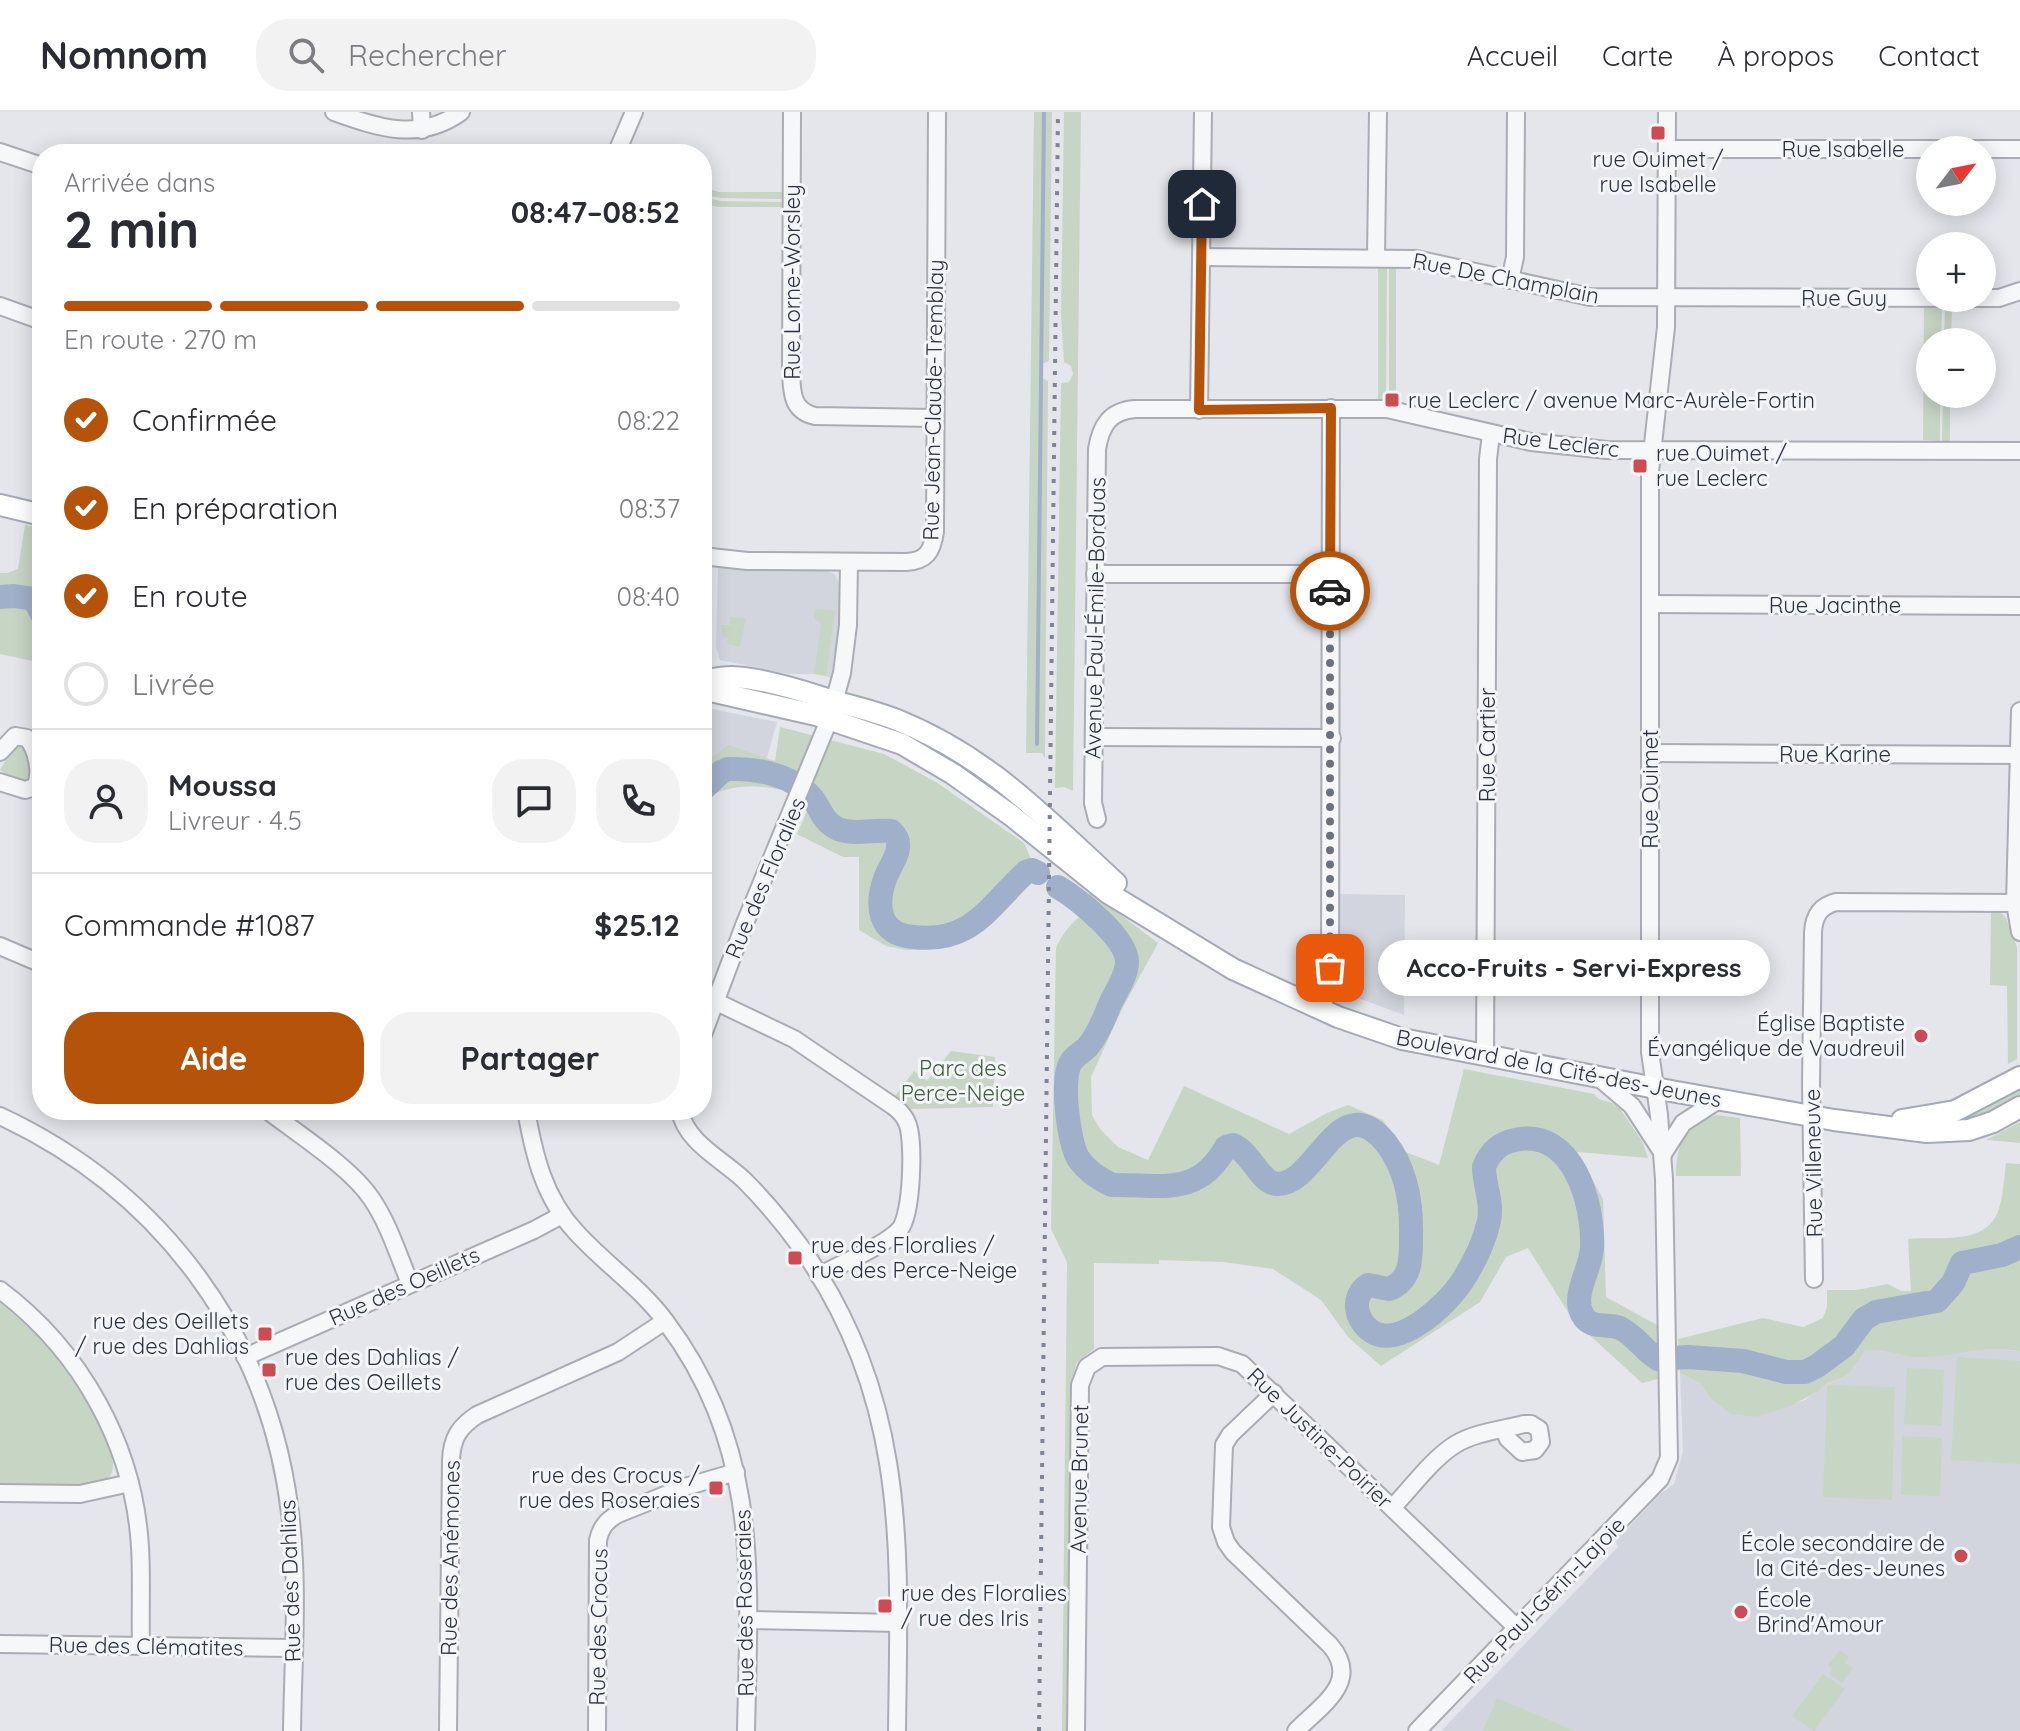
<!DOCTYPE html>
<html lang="fr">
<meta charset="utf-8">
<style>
:root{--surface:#fff;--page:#f2f2f3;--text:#2b2b33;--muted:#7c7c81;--line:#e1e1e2;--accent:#b45309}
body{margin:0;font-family:Quicksand,sans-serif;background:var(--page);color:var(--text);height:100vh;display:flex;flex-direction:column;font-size:30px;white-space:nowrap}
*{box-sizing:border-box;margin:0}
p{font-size:26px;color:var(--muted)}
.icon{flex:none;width:44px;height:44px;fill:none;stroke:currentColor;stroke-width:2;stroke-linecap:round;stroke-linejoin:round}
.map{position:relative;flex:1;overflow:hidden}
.details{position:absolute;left:32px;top:32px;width:680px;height:976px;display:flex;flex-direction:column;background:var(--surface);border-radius:32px;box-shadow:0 4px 20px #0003}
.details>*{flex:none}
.needle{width:52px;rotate:58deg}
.tools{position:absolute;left:1916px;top:24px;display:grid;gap:16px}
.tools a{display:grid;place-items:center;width:80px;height:80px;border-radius:50%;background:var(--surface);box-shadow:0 4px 20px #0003;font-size:40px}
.pin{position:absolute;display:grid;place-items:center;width:68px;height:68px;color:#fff;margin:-34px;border-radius:16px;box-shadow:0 4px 12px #0006}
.courier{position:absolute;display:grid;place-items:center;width:80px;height:80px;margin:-40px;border:6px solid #b45309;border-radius:50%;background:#fff;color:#222;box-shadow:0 2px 10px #0007}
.bubble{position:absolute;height:56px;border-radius:28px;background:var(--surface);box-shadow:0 4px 20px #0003;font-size:26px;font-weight:700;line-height:56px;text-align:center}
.summary em{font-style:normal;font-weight:700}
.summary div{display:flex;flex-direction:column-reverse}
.summary{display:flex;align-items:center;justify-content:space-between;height:136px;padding:0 32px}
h1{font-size:52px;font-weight:700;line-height:60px}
.bar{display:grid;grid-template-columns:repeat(4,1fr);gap:12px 8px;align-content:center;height:96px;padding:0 32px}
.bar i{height:10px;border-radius:6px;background:var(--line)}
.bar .on{background:var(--accent)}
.bar p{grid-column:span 4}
.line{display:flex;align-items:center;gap:20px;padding:0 32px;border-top:2px solid var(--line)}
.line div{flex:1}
.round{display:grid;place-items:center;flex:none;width:84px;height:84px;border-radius:32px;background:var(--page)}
ol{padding:0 32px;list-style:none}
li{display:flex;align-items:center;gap:24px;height:88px}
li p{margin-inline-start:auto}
li .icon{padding:8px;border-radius:50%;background:var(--accent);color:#fff;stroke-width:4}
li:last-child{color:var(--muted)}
li i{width:44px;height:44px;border:4px solid var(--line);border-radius:50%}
.button{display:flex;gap:16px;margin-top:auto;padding:16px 32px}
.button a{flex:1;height:92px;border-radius:32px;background:var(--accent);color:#fff;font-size:32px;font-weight:700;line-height:92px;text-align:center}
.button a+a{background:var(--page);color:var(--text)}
header{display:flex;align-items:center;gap:48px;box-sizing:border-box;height:112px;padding:0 40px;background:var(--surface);border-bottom:2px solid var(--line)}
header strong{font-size:38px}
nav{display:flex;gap:44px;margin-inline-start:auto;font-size:28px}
.search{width:560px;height:72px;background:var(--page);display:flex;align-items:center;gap:20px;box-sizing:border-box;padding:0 28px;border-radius:32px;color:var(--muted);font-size:30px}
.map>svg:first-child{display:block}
</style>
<header>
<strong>Nomnom</strong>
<div class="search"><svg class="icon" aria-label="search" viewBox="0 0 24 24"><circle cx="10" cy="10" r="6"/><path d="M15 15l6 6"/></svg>Rechercher</div>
<nav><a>Accueil</a><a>Carte</a><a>À propos</a><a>Contact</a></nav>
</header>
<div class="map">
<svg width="2020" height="1619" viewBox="0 0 2020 1619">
<rect width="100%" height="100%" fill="#e4e6eb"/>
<g fill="#d2d5dd">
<path d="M 718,454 L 743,458 L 826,459 L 835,462 L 840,474 L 840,500 L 831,566 L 820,562 L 788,562 L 720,548 L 716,535 Z"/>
<path d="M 702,595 L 777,610 L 765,653 L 702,671 Z"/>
<path d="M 1340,782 L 1405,783 L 1404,903 L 1339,879 Z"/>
<path d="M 1877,1236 L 1924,1245 L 1996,1236 L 2020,1240 L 2020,1619 L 1441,1619 L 1618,1435 L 1616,1429 L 1660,1382 L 1674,1372 L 1683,1340 L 1680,1261 L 1701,1272 L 1710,1286 L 1757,1305 L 1805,1288 L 1827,1271 L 1842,1266 L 1850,1260 L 1864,1238 Z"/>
</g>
<g fill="#c7d5c5">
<path d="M 1034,0 L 1052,0 L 1049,249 L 1040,253 L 1040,265 L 1048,269 L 1045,646 L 1042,641 L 1026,641 Z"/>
<path d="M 1064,0 L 1081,0 L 1073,679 L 1064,675 L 1055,676 L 1061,271 L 1069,270 L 1073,262 L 1071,254 L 1064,250 L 1061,204 Z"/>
<path d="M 702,75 L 719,80 L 783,80 L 783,87 L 721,86 L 702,82 Z"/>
<path d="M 702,85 L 721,89 L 783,90 L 783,95 L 718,95 L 702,91 Z"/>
<path d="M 1378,155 L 1387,155 L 1386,287 L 1378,287 Z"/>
<path d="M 1389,155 L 1396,155 L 1396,289 L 1389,288 Z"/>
<path d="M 1924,195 L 1942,195 L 1941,230 L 1930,230 L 1930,282 L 1940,282 L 1940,329 L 1923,328 Z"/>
<path d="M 1945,195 L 1952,195 L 1951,230 L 1944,230 Z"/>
<path d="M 1943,282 L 1950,282 L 1950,329 L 1942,329 Z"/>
<path d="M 25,413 L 42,417 L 42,551 L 0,542 L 0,461 L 7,461 L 18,457 Z"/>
<path d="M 815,497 L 835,499 L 826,564 L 814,562 L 821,512 L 814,506 Z"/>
<path d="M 730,505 L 746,506 L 740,535 L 727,532 L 728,526 L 722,524 L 721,513 L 730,513 Z"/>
<path d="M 780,615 L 884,642 L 936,670 L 1024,731 L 1032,749 L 1021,779 L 988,810 L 963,827 L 926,837 L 906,838 L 886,834 L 859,818 L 859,745 L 843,745 L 797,722 L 809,695 L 809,685 C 767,674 743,667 702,687 L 702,652 L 729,633 L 775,649 Z"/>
<path d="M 20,634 C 27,641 32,661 26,669 L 21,669 L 0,658 L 12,638 Z"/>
<path d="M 1090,780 L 1158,831 L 1121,899 L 1091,965 L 1092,1003 L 1100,1017 L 1118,1035 L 1148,1048 L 1184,974 L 1289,1022 L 1327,1001 L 1348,993 L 1383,1008 L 1403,1039 L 1439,1053 L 1464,957 L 1594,982 L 1599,987 L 1612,991 L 1620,997 L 1642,1029 L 1648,1046 L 1577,1040 L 1603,1087 L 1606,1185 L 1657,1213 L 1658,1267 L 1642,1271 L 1573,1208 L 1528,1136 L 1506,1145 L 1480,1190 L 1381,1254 L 1348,1225 L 1321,1188 L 1273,1157 L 1223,1150 L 1159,1148 L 1159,1152 L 1094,1151 L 1094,1237 L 1077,1250 L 1072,1267 L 1067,1619 L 1062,1619 L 1067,1150 L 1051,1117 L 1056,836 C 1065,816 1076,806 1093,795 L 1087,784 Z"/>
<path d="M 1991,800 L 2001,801 L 2006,806 L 2017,835 L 2017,947 L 2008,952 L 2007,874 L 1990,873 Z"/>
<path d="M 951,939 L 995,945 L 993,995 L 911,997 L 895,984 L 914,959 L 927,969 Z"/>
<path d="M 2020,973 L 2020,985 L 1992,1001 L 1957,1011 L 1956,1007 Z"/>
<path d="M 1717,1003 L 1740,1006 L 1741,1064 L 1676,1064 C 1675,1034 1686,1012 1717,1003 Z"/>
<path d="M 2020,1010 L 2020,1031 L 1986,1028 Z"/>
<path d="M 2006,1051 L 2020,1052 L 2020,1240 C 1986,1231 1954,1246 1920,1245 C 1901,1245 1884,1235 1865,1238 L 1850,1260 L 1842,1266 L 1827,1271 L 1818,1279 L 1793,1293 L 1757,1305 L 1731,1302 L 1710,1286 L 1701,1272 L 1680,1261 L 1678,1227 L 1763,1206 L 1803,1215 L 1823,1206 L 1827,1195 L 1827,1178 L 1856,1178 L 1888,1172 L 1901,1179 L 1911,1179 L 1908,1127 C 1936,1124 1982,1134 1997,1102 C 2003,1088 2004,1067 2006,1051 Z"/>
<path d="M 0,1191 C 16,1204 32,1217 45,1232 C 61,1250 131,1345 109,1365 C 91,1381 25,1373 0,1373 Z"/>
<path d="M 1957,1245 L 2020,1249 L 2020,1352 L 1951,1348 Z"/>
<path d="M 1907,1256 L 1944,1258 L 1942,1314 L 1904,1312 Z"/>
<path d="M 1827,1273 L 1895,1275 L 1892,1388 L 1823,1385 Z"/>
<path d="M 1902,1324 L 1942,1326 L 1940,1384 L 1901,1383 Z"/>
<path d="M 1840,1538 L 1849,1545 L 1845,1551 L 1853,1556 L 1842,1571 L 1829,1562 L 1832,1557 L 1828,1553 Z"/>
<path d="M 1823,1562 L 1845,1577 L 1814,1619 L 1792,1604 Z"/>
<path d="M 1497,1586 L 1575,1619 L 1483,1619 Z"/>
</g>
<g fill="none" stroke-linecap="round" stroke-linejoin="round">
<path stroke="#a0b0ca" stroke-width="4" d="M 1037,632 L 1044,0"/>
<g stroke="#a0b0ca" stroke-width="24">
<path d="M 0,485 L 14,484 L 34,487 L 42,502"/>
<path d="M 702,678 L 721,660 L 728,657 C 757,656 794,663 813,687 C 821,698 823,709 836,716 C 852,724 874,717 891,719 C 896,724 899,728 898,736 C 897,745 890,755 886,764 C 875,793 878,822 913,825 C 972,832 989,794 1026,760 L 1032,758 L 1038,761"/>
<path d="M 1058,775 C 1078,787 1127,826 1127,850 C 1127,863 1117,878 1111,890 C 1105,904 1099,921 1089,933 C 1084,940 1075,943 1071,950 C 1060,967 1069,1030 1078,1046 C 1086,1058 1099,1067 1112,1073 C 1160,1072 1198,1086 1226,1035 L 1233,1033 C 1252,1041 1260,1072 1278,1072 C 1317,1072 1339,973 1386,1031 C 1407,1058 1412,1092 1411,1125 C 1411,1146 1412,1168 1389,1177 L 1368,1173 C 1351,1184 1355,1208 1371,1219 C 1399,1238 1446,1193 1461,1171 C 1473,1153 1484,1131 1489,1109 C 1493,1090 1484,1073 1484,1055 C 1490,1040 1499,1031 1515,1028 C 1573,1015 1594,1092 1592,1136 C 1591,1157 1572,1182 1582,1202 C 1591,1219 1606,1210 1620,1216 C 1635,1223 1644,1239 1658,1247 L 1688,1245 L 1743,1249 L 1786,1260 L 1805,1260 L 1817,1254 L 1844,1234 L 1864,1207 L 1876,1200 L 1937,1189 L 1953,1171 L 1962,1151 L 2002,1143 L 2020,1135"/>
</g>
<defs>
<g id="minor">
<path d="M 334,0 C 379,16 419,30 461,0"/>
<path d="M 421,0 L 422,18"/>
<path d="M 792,0 L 791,261 C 792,281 792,299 815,304 L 935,306"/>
<path d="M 1667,37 L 2020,37"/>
<path d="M 0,40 L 42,54"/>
<path d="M 616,42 L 634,0"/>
<path d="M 1202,145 L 1416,147 L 1590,185 L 1999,186 L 2020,179"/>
<path d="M 1376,145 L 1378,0"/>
<path d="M 1510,168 L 1515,145 L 1516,0"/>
<path d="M 0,194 L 42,209"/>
<path d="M 1199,298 L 1203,0"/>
<path d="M 702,444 L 747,449 L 906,450 C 926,449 932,440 935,420 L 937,0"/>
<path d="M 1095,462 L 1331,462"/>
<path d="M 1650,492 L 2020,494"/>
<path d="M 2020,599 L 2015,791 L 2020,820"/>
<path d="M 1094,625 L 1332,626"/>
<path d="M 0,640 L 15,624 L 27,626 C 37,638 42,661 35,675 L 25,678 L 0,670"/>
<path d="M 1650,641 L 2020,643"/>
<path d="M 1097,707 L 1093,691 L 1097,337 C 1101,313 1110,299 1135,297 L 1387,297 L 1531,330 L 1607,338 L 2020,339"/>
<path d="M 0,834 L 42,852"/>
<path d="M 702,883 L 794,927 L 893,994 C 900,999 905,1004 908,1013 C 914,1032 912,1102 900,1117 C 886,1133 840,1152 819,1164"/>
<path d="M 1322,898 L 1330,867 L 1331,296"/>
<path d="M 702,925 L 745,811 L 829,608 L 842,561 L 848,513 L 849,450"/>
<path d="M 1485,944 L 1488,347 L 1491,322"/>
<path d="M 1598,965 L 1632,994 L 1660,1037"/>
<path d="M 267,998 C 298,1022 350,1055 371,1086 C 389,1112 398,1143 410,1171"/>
<path d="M 526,998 C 534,1043 544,1086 576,1120 C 605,1152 640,1175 666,1210 C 762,1338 749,1469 746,1619"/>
<path d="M 680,998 C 685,1030 722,1047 744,1068 C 766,1090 785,1113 803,1138 C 910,1294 899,1440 897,1619"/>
<path d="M 0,1004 C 161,1079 269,1224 290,1401 C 299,1473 293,1547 292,1619"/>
<path d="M 1663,1042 L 1683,1011 L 1720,987"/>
<path d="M 1814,1167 L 1811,973 L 1813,820 C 1814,804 1820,794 1836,790 L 2015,791 L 2020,794"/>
<path d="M 0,1178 C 81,1239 134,1333 140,1435 C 142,1467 140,1500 141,1533"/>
<path d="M 245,1245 L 534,1118 L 562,1103"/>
<path d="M 1274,1281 L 1230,1323 L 1224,1333 L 1221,1415 L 1226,1430 L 1233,1440 L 1330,1533 C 1362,1570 1320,1594 1296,1619"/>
<path d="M 0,1381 L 80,1382 L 130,1371"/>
<path d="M 1393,1395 C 1411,1376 1434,1345 1456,1332 C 1476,1320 1502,1318 1524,1312 L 1531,1312 L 1539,1317 L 1541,1330 L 1535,1338 L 1522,1340 L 1508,1327 L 1504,1317"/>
<path d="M 748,1508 L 899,1511"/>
<path d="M 0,1532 L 293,1536"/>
<path d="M 448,1619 L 451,1348 C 452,1326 459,1315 477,1303 L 618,1240 L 665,1209"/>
<path d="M 597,1619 L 598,1428 C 601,1415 607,1408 618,1402 L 685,1375 L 736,1360"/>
<path d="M 1076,1619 L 1080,1273 L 1087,1255 L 1102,1245 L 1218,1244 L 1242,1252 L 1517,1516"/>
<path d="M 1417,1619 L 1660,1367 L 1669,1346 L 1664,1067 L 1659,1003 L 1650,940 L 1650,359 L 1666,215 L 1667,0"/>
</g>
<g id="major">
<path d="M 0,393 L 42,403"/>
<path d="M 702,569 C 712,567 722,565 732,565 C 761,566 800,578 827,587 C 851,594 875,599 897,608 C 989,645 1045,706 1116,771"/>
<path d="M 702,577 L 816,603 L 902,632 L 953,662 L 1012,704 L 1108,781 L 1233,857 L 1338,905 L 1402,927 L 1671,979 L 1834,1008 L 1927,1020 L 1969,1018 L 1993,1010 L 2020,995"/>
<path d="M 1902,1008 L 1955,999 L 2020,965"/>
</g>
</defs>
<use href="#minor" stroke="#a9acb5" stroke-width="20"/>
<use href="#major" stroke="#a3a9b7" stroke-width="24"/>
<use href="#minor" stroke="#f6f7f9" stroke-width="16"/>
<use href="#major" stroke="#fff" stroke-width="20"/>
<path stroke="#7d8495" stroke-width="4" stroke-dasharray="4 8" stroke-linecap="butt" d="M 1039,1619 L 1058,0"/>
</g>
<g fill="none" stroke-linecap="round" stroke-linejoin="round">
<path stroke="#6c717e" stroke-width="8" stroke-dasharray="0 14.4" d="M 1330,479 L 1330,856"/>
<path stroke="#b45309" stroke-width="10" d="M 1202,92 L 1199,298 L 1331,296 L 1330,479"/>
</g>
<g fill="#cc4c53" stroke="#f3f5f8" stroke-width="3">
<rect x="1650" y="13" width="16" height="16" rx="4"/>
<rect x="1384" y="280" width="16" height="16" rx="4"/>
<rect x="1632" y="346" width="16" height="16" rx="4"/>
<circle cx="1921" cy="924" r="8"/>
<rect x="787" y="1138" width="16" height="16" rx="4"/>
<rect x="257" y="1214" width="16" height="16" rx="4"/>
<rect x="261" y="1250" width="16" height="16" rx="4"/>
<rect x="708" y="1368" width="16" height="16" rx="4"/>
<circle cx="1961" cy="1444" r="8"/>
<rect x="877" y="1486" width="16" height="16" rx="4"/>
<circle cx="1741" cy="1500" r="8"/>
</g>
<g text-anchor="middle" stroke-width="6" stroke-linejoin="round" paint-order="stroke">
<g font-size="22" fill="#2b3243" stroke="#f3f5f8">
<text x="1843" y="45">Rue Isabelle</text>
<text transform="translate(1506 166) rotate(11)" y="8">Rue De Champlain</text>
<text transform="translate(792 170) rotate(-90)" y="8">Rue Lorne-Worsley</text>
<text x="1844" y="194">Rue Guy</text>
<text transform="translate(933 288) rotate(-89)" y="8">Rue Jean-Claude-Tremblay</text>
<text transform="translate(1561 330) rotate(7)" y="8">Rue Leclerc</text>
<text x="1835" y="501">Rue Jacinthe</text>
<text transform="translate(1095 506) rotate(-89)" y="8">Avenue Paul-Émile-Borduas</text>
<text transform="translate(1487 633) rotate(-90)" y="8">Rue Cartier</text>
<text x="1835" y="650">Rue Karine</text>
<text transform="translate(1650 677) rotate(-90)" y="8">Rue Ouimet</text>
<text transform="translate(765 766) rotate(-67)" y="8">Rue des Floralies</text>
<text transform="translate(1559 956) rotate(11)" y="8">Boulevard de la Cité-des-Jeunes</text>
<text transform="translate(1813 1051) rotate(-91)" y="8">Rue Villeneuve</text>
<text transform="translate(404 1174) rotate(-24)" y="8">Rue des Oeillets</text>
<text transform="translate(1320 1326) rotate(44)" y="8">Rue Justine-Poirier</text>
<text transform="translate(1079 1367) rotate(-89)" y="8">Avenue Brunet</text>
<text transform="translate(450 1446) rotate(-89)" y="8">Rue des Anémones</text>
<text transform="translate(290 1469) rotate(-92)" y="8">Rue des Dahlias</text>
<text transform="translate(1544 1488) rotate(-46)" y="8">Rue Paul-Gérin-Lajoie</text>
<text transform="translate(744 1491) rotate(-91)" y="8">Rue des Roseraies</text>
<text transform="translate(598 1515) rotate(-89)" y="8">Rue des Crocus</text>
<text transform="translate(146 1534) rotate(1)" y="8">Rue des Clématites</text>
</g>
<g font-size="22" fill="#2b3243" stroke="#f3f5f8" text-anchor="start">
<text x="1658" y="55" text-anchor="middle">rue Ouimet /<tspan x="1658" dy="25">rue Isabelle</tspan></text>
<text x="1408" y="296">rue Leclerc / avenue Marc-Aurèle-Fortin</text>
<text x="1656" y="349">rue Ouimet /<tspan x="1656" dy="25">rue Leclerc</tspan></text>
<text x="1905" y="919" text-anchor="end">Église Baptiste<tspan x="1905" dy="25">Évangélique de Vaudreuil</tspan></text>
<text x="811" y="1141">rue des Floralies /<tspan x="811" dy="25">rue des Perce-Neige</tspan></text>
<text x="249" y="1217" text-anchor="end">rue des Oeillets<tspan x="249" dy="25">/ rue des Dahlias</tspan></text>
<text x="285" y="1253">rue des Dahlias /<tspan x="285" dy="25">rue des Oeillets</tspan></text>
<text x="700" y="1371" text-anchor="end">rue des Crocus /<tspan x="700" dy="25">rue des Roseraies</tspan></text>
<text x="1945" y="1439" text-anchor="end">École secondaire de<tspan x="1945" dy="25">la Cité-des-Jeunes</tspan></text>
<text x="901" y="1489">rue des Floralies<tspan x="901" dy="25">/ rue des Iris</tspan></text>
<text x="1757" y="1495">École<tspan x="1757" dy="25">Brind'Amour</tspan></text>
</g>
<g font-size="22" fill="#3c5f39" stroke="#f3f5f8">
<text x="963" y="964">Parc des<tspan x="963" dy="25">Perce-Neige</tspan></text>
</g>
</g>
</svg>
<div class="tools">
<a><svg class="needle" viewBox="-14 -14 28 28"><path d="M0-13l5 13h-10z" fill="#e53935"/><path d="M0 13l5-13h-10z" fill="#7c7c81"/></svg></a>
<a>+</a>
<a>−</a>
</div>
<div class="pin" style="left:1330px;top:856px;background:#ea580c"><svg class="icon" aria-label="bag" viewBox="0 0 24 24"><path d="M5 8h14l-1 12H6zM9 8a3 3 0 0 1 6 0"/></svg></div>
<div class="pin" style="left:1202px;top:92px;background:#1f2937"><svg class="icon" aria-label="home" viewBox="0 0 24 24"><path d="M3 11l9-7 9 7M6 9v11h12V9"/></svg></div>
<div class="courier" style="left:1330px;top:479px"><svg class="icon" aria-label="car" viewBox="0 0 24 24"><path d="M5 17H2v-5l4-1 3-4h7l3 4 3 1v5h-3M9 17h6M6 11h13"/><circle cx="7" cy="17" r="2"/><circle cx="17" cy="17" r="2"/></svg></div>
<div class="bubble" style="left:1378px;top:828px;width:392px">Acco-Fruits - Servi-Express</div>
<section class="details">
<div class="summary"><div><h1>2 min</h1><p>Arrivée dans</p></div><em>08:47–08:52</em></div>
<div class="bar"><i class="on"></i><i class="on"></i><i class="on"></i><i></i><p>En route · 270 m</p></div>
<ol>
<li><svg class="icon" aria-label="check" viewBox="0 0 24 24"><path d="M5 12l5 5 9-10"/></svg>Confirmée<p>08:22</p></li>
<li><svg class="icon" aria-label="check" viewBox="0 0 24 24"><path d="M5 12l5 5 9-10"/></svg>En préparation<p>08:37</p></li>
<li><svg class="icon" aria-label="check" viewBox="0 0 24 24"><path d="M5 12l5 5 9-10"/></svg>En route<p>08:40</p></li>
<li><i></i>Livrée</li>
</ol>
<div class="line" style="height:144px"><a class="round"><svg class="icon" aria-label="person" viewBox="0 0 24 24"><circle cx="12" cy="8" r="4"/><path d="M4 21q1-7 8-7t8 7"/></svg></a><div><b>Moussa</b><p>Livreur · 4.5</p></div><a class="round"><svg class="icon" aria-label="chat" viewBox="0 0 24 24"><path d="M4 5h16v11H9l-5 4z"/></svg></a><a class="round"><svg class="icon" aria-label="phone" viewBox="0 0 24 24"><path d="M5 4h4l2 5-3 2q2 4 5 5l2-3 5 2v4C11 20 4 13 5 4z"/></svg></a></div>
<div class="line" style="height:104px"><div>Commande #1087</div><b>$25.12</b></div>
<div class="button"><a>Aide</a><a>Partager</a></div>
</section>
</div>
